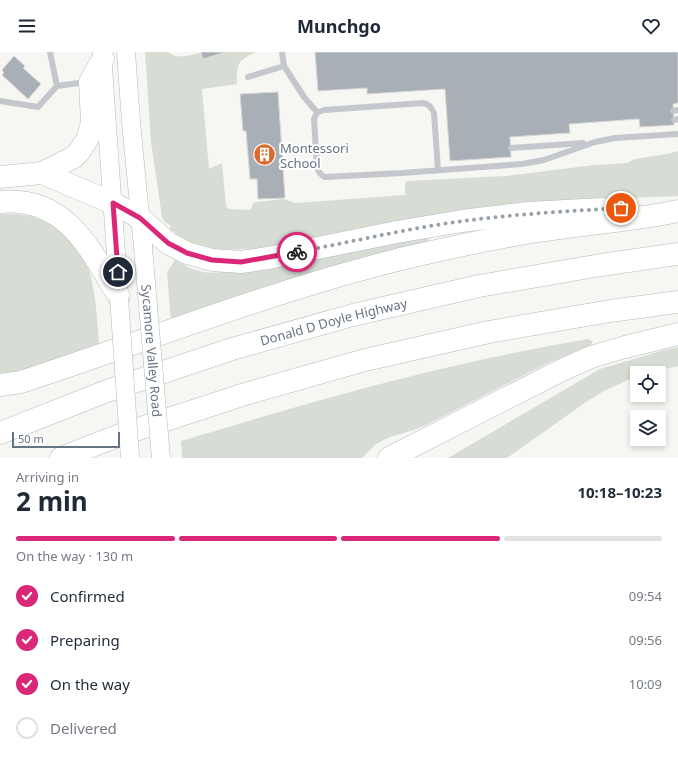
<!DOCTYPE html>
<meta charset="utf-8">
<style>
:root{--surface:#fff;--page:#f2f2f3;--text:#1f2937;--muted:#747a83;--line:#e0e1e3;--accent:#db2777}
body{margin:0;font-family:"Noto Sans",sans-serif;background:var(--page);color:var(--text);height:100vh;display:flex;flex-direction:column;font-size:15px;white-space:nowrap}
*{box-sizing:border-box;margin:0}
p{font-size:13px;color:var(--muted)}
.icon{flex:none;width:22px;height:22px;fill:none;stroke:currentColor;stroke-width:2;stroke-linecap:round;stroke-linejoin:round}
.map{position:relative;height:406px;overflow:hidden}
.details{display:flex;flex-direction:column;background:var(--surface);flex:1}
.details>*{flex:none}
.tools{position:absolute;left:630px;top:314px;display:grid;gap:8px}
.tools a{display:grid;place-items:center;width:36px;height:36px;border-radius:0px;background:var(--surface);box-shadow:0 2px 6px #0003;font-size:20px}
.scale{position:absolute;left:12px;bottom:10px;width:108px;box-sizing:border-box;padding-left:4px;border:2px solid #667383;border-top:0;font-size:11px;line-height:14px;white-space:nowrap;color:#667383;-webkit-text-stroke:3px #fff;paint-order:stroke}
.pin{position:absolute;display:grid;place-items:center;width:34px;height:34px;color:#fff;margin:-17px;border:2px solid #fff;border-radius:50%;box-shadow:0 1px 4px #0007}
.courier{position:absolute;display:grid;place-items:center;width:40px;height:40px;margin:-20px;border:3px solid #db2777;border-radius:50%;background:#fff;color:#222;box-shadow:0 1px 5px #0007}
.summary em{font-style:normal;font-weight:700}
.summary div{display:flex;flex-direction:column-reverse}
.summary{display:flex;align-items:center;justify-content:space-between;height:68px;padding:0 16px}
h1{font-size:26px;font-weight:700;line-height:30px}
.bar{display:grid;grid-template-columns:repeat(4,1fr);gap:6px 4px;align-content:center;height:48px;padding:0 16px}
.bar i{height:5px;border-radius:3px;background:var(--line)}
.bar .on{background:var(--accent)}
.bar p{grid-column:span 4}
ol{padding:0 16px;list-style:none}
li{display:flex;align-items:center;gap:12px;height:44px}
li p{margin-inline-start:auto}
li .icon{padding:4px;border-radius:50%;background:var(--accent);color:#fff;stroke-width:4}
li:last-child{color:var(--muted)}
li i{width:22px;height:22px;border:2px solid var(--line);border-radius:50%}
header{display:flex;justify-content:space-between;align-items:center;height:52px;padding:0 16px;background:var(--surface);font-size:18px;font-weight:700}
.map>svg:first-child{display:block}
</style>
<header><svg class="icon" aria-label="menu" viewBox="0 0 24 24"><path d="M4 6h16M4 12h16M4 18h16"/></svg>Munchgo<svg class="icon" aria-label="heart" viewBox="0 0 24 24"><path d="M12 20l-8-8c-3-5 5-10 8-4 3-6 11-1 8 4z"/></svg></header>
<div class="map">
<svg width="678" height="406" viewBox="0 0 678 406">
<rect width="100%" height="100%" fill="#f6f6f3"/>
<g fill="#d7ddd4">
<path d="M 145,0 L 168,0 C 177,8 189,3 201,1 L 203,7 L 224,0 L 256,0 C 237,9 237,11 237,32 L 202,37 L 209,117 L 222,111 L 226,154 L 229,157 L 249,158 L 251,157 L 253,151 L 257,150 L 283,147 L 296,151 L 405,143 L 405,132 L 407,129 L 505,124 L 594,113 L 627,111 L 635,107 L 667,102 L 678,99 L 678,144 L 600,147 L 257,197 L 206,198 L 209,195 L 196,192 L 186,188 L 169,177 L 171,174 L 164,169 L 162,165 L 151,90 Z"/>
<path d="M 0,162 C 19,161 39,164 56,175 C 63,180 68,186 73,193 C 80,201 86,208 89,218 C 96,242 97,267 99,292 C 67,304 34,320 0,321 Z"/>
<path d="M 425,185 L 428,186 L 429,189 L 171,270 L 167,220 L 175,208 C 183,212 190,217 199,219 C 208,222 219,220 229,220 Z"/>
<path d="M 588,287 L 592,289 L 592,291 L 590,294 L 548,311 L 428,372 L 414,378 L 390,385 L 376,392 L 362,406 L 182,406 L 181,389 C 252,368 324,346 396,328 C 459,312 524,298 588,287 Z"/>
<path d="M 678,295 L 678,314 L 648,321 L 637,321 L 637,324 L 630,327 L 604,339 L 586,350 L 507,406 L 448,406 L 600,317 L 664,298 Z"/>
</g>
<g fill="#a9afb6" stroke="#d8d8d6">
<path d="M 201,0 L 226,0 L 203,7 Z"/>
<path d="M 315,0 L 678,0 L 678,51 L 673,52 L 674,73 L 640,75 L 639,67 L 569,72 L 570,81 L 510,85 L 511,105 L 450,109 L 445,37 L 367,42 L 367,36 L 318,39 Z"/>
<path d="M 14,4 L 25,14 L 23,16 L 41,32 L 28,47 L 2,23 L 4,21 L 2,18 Z"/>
<path d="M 278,40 L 285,146 L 258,147 L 257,127 L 250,127 L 246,79 L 243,79 L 240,42 Z"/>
</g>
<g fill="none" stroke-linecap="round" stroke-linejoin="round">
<defs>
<g id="secondary">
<path d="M 126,0 L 131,70 L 143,195"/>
<path d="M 102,2 L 119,245"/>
</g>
<g id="highway">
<path d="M 42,121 L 113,151 L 140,166 L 168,191 L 187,201 L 212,208 L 241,210 L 268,206 L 397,180 L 462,169 L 528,161 L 603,157"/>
<path d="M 0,125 L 42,121 L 74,105 L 79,100 L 88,86 L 92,70 L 90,30 L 103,7"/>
<path d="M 0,150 C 66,144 90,197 119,245"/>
<path d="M 0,333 L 21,330 C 149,288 274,238 405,206 C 447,196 490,187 532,180 C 581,172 630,169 678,159"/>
<path id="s1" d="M 0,381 L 107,339 L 232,297 L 353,263 L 479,234 L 601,213 L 678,202"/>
<path d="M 61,406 L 120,383 L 245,342 L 365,308 L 489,280 L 610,259 L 678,250"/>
<path d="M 389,406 L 562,318 L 591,305 L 625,295 L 678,282"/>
</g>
</defs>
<use href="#secondary" stroke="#b6babf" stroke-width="19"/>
<use href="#highway" stroke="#b7b9bd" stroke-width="23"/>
<g stroke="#c4c7cb" stroke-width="6">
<path d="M 50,0 L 57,34"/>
<path d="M 282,0 L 284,14 L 304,45 L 317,60"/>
<path d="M 248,25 L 284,14"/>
<path d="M 0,49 L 38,55 L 57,34 L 86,30"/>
<path d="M 673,59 L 678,58"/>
<path d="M 674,68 L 678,67"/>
<path d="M 511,96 L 583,91"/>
<path d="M 438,118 L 434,61 C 431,55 429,52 423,51 L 324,58 C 318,60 316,61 314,67 L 317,116 C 319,120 320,123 325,125 L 402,121 L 522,112 L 544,108 L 595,90 L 615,86 L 678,82"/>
</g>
<use href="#secondary" stroke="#fff" stroke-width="18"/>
<use href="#highway" stroke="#fff" stroke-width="22"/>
<defs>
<g id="secondary-bridge">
<path id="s2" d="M 143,195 L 161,406"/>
<path d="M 119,245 L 130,406"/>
</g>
</defs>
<use href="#secondary-bridge" stroke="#b6babf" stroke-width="19" stroke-linecap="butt"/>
<use href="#secondary-bridge" stroke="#fff" stroke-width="18"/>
</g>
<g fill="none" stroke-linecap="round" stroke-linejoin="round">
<path stroke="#98a1aa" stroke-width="4" stroke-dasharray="0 7.2" d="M 297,200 C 352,190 408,176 464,169 C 516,162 569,159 621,156"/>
<path stroke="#db2777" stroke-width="5" d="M 118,220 L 113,151 L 140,166 L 168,191 L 187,201 L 212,208 L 241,210 L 297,200"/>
</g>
<defs>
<symbol id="building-disc" viewBox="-11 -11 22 22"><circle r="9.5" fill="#dd692d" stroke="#fff"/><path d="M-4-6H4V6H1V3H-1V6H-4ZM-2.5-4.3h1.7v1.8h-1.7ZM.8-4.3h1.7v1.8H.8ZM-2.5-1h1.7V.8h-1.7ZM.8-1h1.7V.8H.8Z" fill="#fff"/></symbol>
</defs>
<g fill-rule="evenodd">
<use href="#building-disc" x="252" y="90" width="25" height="25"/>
</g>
<g text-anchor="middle" stroke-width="4" stroke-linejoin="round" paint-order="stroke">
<g font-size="13" fill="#667383" stroke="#fff" text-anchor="start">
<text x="280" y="101">Montessori<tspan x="280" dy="15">School</tspan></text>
</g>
<g font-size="13" fill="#667383" stroke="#fff">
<text dy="5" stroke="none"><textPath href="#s1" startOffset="352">Donald D Doyle Highway</textPath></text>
<text dy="5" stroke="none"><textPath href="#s2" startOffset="104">Sycamore Valley Road</textPath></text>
</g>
</g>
</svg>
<div class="tools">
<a><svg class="icon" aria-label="locate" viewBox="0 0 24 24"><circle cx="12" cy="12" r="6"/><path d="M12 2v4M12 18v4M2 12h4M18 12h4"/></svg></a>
<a><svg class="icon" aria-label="layers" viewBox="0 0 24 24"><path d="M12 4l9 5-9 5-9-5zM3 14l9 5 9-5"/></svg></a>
</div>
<div class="scale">50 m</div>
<div class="pin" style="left:621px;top:156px;background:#ea580c"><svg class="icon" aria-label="bag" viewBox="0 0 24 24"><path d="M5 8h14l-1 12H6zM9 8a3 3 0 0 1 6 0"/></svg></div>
<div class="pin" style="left:118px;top:220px;background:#1f2937"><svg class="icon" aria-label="home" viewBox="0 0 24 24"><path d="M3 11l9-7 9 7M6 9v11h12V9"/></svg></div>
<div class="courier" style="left:297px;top:200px"><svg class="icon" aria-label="bike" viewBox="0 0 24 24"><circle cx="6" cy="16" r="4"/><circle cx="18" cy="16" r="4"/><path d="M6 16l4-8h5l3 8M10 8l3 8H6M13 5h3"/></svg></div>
</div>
<section class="details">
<div class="summary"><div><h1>2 min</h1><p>Arriving in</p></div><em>10:18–10:23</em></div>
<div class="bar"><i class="on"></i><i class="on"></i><i class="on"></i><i></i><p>On the way · 130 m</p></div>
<ol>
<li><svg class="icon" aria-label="check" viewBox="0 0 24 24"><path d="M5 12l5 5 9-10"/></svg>Confirmed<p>09:54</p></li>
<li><svg class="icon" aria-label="check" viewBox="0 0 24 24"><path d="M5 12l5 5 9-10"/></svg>Preparing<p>09:56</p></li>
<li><svg class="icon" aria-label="check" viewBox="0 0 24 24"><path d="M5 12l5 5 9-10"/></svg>On the way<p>10:09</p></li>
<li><i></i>Delivered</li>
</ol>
</section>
